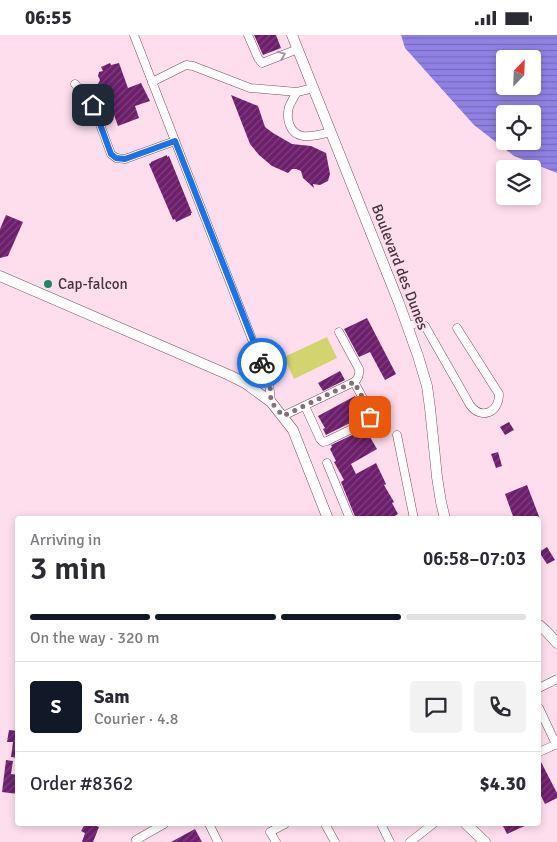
<!DOCTYPE html>
<meta charset="utf-8">
<style>
:root{--surface:#fff;--page:#f2f2f3;--text:#2b2b33;--muted:#7c7c81;--line:#e1e1e2;--accent:#111827}
body{margin:0;font-family:Signika,sans-serif;background:var(--page);color:var(--text);height:100vh;display:flex;flex-direction:column;font-size:19px;white-space:nowrap}
*{box-sizing:border-box;margin:0}
p{font-size:16px;color:var(--muted)}
.icon{flex:none;width:28px;height:28px;fill:none;stroke:currentColor;stroke-width:2;stroke-linecap:round;stroke-linejoin:round}
.map{position:relative;flex:1;overflow:hidden}
.panel{position:absolute;left:15px;top:481px;width:526px;height:310px;display:flex;flex-direction:column;background:var(--surface);border-radius:5px;box-shadow:0 2px 8px #0003}
.panel>*{flex:none}
.needle{width:32px;rotate:23deg}
.tools{position:absolute;left:496px;top:15px;display:grid;gap:10px}
.tools a{display:grid;place-items:center;width:45px;height:45px;border-radius:5px;background:var(--surface);box-shadow:0 2px 8px #0003;font-size:25px}
.pin{position:absolute;display:grid;place-items:center;width:42px;height:42px;color:#fff;margin:-21px;border-radius:10px;box-shadow:0 2px 8px #0006}
.courier{position:absolute;display:grid;place-items:center;width:50px;height:50px;margin:-25px;border:4px solid #1a73e8;border-radius:50%;background:#fff;color:#222;box-shadow:0 1px 6px #0007}
.summary em{font-style:normal;font-weight:600}
.summary div{display:flex;flex-direction:column-reverse}
.summary{display:flex;align-items:center;justify-content:space-between;height:85px;padding:0 15px}
h1{font-size:32px;font-weight:600;line-height:38px}
.bar{display:grid;grid-template-columns:repeat(4,1fr);gap:8px 5px;align-content:center;height:60px;padding:0 15px}
.bar i{height:6px;border-radius:4px;background:var(--line)}
.bar .active{background:var(--accent)}
.bar p{grid-column:span 4}
.line{display:flex;align-items:center;gap:12px;padding:0 15px;border-top:1px solid var(--line)}
.line div{flex:1}
.round{display:grid;place-items:center;flex:none;width:52px;height:52px;border-radius:5px;background:var(--page)}
.status{display:flex;justify-content:space-between;align-items:center;height:35px;padding:0 25px;background:var(--surface);direction:ltr}
.status svg{height:14px;fill:currentColor}
.map>svg:first-child{display:block}
</style>
<div class="status"><b>06:55</b><svg viewBox="0 0 49 12"><path d="M0 12V9h3v3zM5 12V6h3v6zM10 12V3h3v9zM15 12V0h3v12zM26 1h20v11H26zM47 4h2v5h-2z"/></svg></div>
<div class="map">
<svg width="557" height="807" viewBox="0 0 557 807">
<defs>
<pattern id="water-rules" width="6" height="5" patternUnits="userSpaceOnUse" patternTransform="scale(1.25)"><rect width="6" height="5" fill="#9081e5"/><path d="M0 2.5h6" fill="none" stroke="#776abb"/></pattern>
<pattern id="building-hatch" width="6" height="6" patternUnits="userSpaceOnUse" patternTransform="scale(1.25)"><rect width="6" height="6" fill="#6d1f6c"/><path d="M-1 1l2-2M0 6l6-6M5 7l2-2" fill="none" stroke="#7f407e"/></pattern>
</defs>
<rect width="100%" height="100%" fill="#fedeed"/>
<path fill="#d4d46e" d="M 327,302 L 337,323 L 294,344 L 284,322 Z"/>
<path fill="url(#water-rules)" fill-rule="evenodd" d="M 401,0 L 557,0 L 557,138 L 514,121 L 474,90 L 405,13 ZM 505,24 L 532,24 L 532,51 L 505,51 ZM 505,79 L 532,79 L 532,106 L 505,106 Z"/>
<g fill="url(#building-hatch)">
<path d="M 254,0 L 276,0 L 281,13 L 263,20 Z"/>
<path d="M 110,28 L 111,30 L 119,28 L 128,53 L 141,48 L 150,66 L 135,71 L 139,83 L 118,91 L 114,80 L 107,82 L 100,64 L 103,63 L 98,49 L 100,45 L 98,41 L 99,37 L 103,36 L 101,32 Z"/>
<path d="M 231,60 L 258,71 L 265,92 L 273,98 L 292,109 L 311,111 L 326,118 L 330,139 L 328,146 L 320,150 L 313,149 L 314,153 L 303,143 L 301,136 L 296,134 L 292,134 L 288,138 L 272,131 L 259,120 L 250,109 Z"/>
<path d="M 167,120 L 167,122 L 169,121 L 192,178 L 191,178 L 191,180 L 176,187 L 175,184 L 173,185 L 149,129 L 151,128 L 151,127 Z"/>
<path d="M 6,180 L 23,187 L 8,221 L 0,223 L 0,194 Z"/>
<path d="M 367,283 L 396,339 L 385,345 L 370,317 L 359,322 L 344,294 Z"/>
<path d="M 340,336 L 345,345 L 323,356 L 318,348 Z"/>
<path d="M 355,361 L 364,380 L 362,382 L 326,400 L 323,394 L 325,393 L 318,381 Z"/>
<path d="M 509,387 L 514,395 L 505,400 L 500,392 Z"/>
<path d="M 367,393 L 372,401 L 370,402 L 377,414 L 351,429 L 356,439 L 376,428 L 386,449 L 384,450 L 394,467 L 392,468 L 398,479 L 390,484 L 356,484 L 341,447 L 344,445 L 334,427 L 336,426 L 330,414 L 332,412 L 331,410 Z"/>
<path d="M 498,417 L 502,431 L 496,433 L 491,419 Z"/>
<path d="M 527,450 L 540,484 L 514,484 L 505,459 Z"/>
<path d="M 547,512 L 555,525 L 547,529 L 539,517 Z"/>
<path d="M 9,695 L 18,696 L 18,723 L 11,722 L 13,707 L 7,707 Z"/>
<path d="M 539,723 L 557,758 L 557,763 L 545,769 L 539,757 Z"/>
<path d="M 6,725 L 13,726 L 11,739 L 18,740 L 18,759 L 2,757 Z"/>
<path d="M 85,789 L 91,789 L 99,792 L 93,807 L 82,807 L 85,798 L 81,796 Z"/>
<path d="M 502,789 L 529,789 L 507,799 Z"/>
<path d="M 195,794 L 202,807 L 171,807 Z"/>
</g>
<g fill="none" stroke-linecap="round" stroke-linejoin="round">
<defs>
<g id="minor">
<path d="M 134,0 L 269,348 L 271,367"/>
<path d="M 248,0 L 258,23 L 262,28 L 298,14"/>
<path d="M 152,47 L 186,30 L 193,31 L 250,53 L 297,57 L 314,53"/>
<path d="M 75,49 L 93,71 L 111,119 L 116,123 L 125,124 L 175,106"/>
<path d="M 297,57 C 294,62 291,67 289,72 C 286,83 289,99 303,101 C 312,102 322,99 331,97"/>
<path d="M 408,291 L 418,288 L 425,291 L 470,370 C 481,385 499,378 499,359 L 457,293"/>
<path d="M 305,371 L 320,404 L 323,407 L 327,406 L 366,387 L 370,382 L 370,376 L 354,347"/>
<path d="M 283,381 L 354,347 C 358,344 360,340 359,334 L 339,297"/>
<path d="M 397,400 L 414,484"/>
<path d="M 327,428 L 350,484"/>
<path d="M 539,653 L 557,644"/>
<path d="M 539,673 L 556,709"/>
<path d="M 539,717 L 557,709"/>
<path d="M 209,789 L 218,807"/>
<path d="M 325,789 L 335,807"/>
<path d="M 381,789 L 390,807"/>
<path d="M 137,807 L 136,805 L 164,789"/>
<path d="M 276,807 L 270,797 L 285,789"/>
<path d="M 410,807 L 433,789"/>
</g>
<g id="major">
<path d="M 292,0 L 399,268 L 418,321 L 427,351 L 430,373 L 437,442 L 441,467 L 445,484"/>
<path d="M 0,241 L 229,340 L 245,348 L 271,367 L 293,395 L 328,484"/>
<path d="M 539,590 L 546,596 L 557,608"/>
<path d="M 466,789 L 485,807"/>
</g>
</defs>
<use href="#minor" stroke="#7b4f65" stroke-width="9"/>
<use href="#major" stroke="#7b4f65" stroke-width="11"/>
<use href="#minor" stroke="#fff" stroke-width="8"/>
<use href="#major" stroke="#fff" stroke-width="10"/>
</g>
<defs><path id="oneway-chevron" d="M-2-3.5L2.5 0L-2 3.5" fill="none" stroke-width="1.6" stroke-linecap="round" stroke-linejoin="round" transform="scale(1.25)"/></defs>
<use stroke="#a3989e" href="#oneway-chevron" transform="translate(282 20) rotate(-22)"/>
<g fill="none" stroke-linecap="round" stroke-linejoin="round">
<path stroke="#876e7a" stroke-width="5" stroke-dasharray="0 9" d="M 262,328 L 270,348 L 271,367 L 283,381 L 354,347 L 370,376 L 370,382"/>
<path stroke="#1a73e8" stroke-width="6" d="M 93,70 L 111,119 L 116,123 L 125,124 L 175,106 L 262,328"/>
</g>
<circle fill="#188a6b" stroke="#fedeed" stroke-width="2" cx="48" cy="249" r="5"/>
<g text-anchor="middle" stroke-width="5" stroke-linejoin="round" paint-order="stroke">
<g font-size="15" fill="#47323c" stroke="#fedeed">
<text transform="translate(400 232) rotate(69)" y="5">Boulevard des Dunes</text>
</g>
<g font-size="15" fill="#47323c" stroke="#fedeed" text-anchor="start">
<text x="58" y="254">Cap-falcon</text>
</g>
</g>
</svg>
<div class="tools">
<a><svg class="needle" viewBox="-14 -14 28 28"><path d="M0-13l5 13h-10z" fill="#e53935"/><path d="M0 13l5-13h-10z" fill="#7c7c81"/></svg></a>
<a><svg class="icon" aria-label="locate" viewBox="0 0 24 24"><circle cx="12" cy="12" r="6"/><path d="M12 2v4M12 18v4M2 12h4M18 12h4"/></svg></a>
<a><svg class="icon" aria-label="layers" viewBox="0 0 24 24"><path d="M12 4l9 5-9 5-9-5zM3 14l9 5 9-5"/></svg></a>
</div>
<div class="pin" style="left:370px;top:382px;background:#ea580c"><svg class="icon" aria-label="bag" viewBox="0 0 24 24"><path d="M5 8h14l-1 12H6zM9 8a3 3 0 0 1 6 0"/></svg></div>
<div class="pin" style="left:93px;top:70px;background:#1f2937"><svg class="icon" aria-label="home" viewBox="0 0 24 24"><path d="M3 11l9-7 9 7M6 9v11h12V9"/></svg></div>
<div class="courier" style="left:262px;top:328px"><svg class="icon" aria-label="bike" viewBox="0 0 24 24"><circle cx="6" cy="16" r="4"/><circle cx="18" cy="16" r="4"/><path d="M6 16l4-8h5l3 8M10 8l3 8H6M13 5h3"/></svg></div>
<section class="panel">
<div class="summary"><div><h1>3 min</h1><p>Arriving in</p></div><em>06:58–07:03</em></div>
<div class="bar"><i class="active"></i><i class="active"></i><i class="active"></i><i></i><p>On the way · 320 m</p></div>
<div class="line" style="height:90px"><b class="round" style="background:var(--accent);color:#fff">S</b><div><b>Sam</b><p>Courier · 4.8</p></div><a class="round"><svg class="icon" aria-label="chat" viewBox="0 0 24 24"><path d="M4 5h16v11H9l-5 4z"/></svg></a><a class="round"><svg class="icon" aria-label="phone" viewBox="0 0 24 24"><path d="M5 4h4l2 5-3 2q2 4 5 5l2-3 5 2v4C11 20 4 13 5 4z"/></svg></a></div>
<div class="line" style="height:65px"><div>Order #8362</div><b>$4.30</b></div>
</section>
</div>
